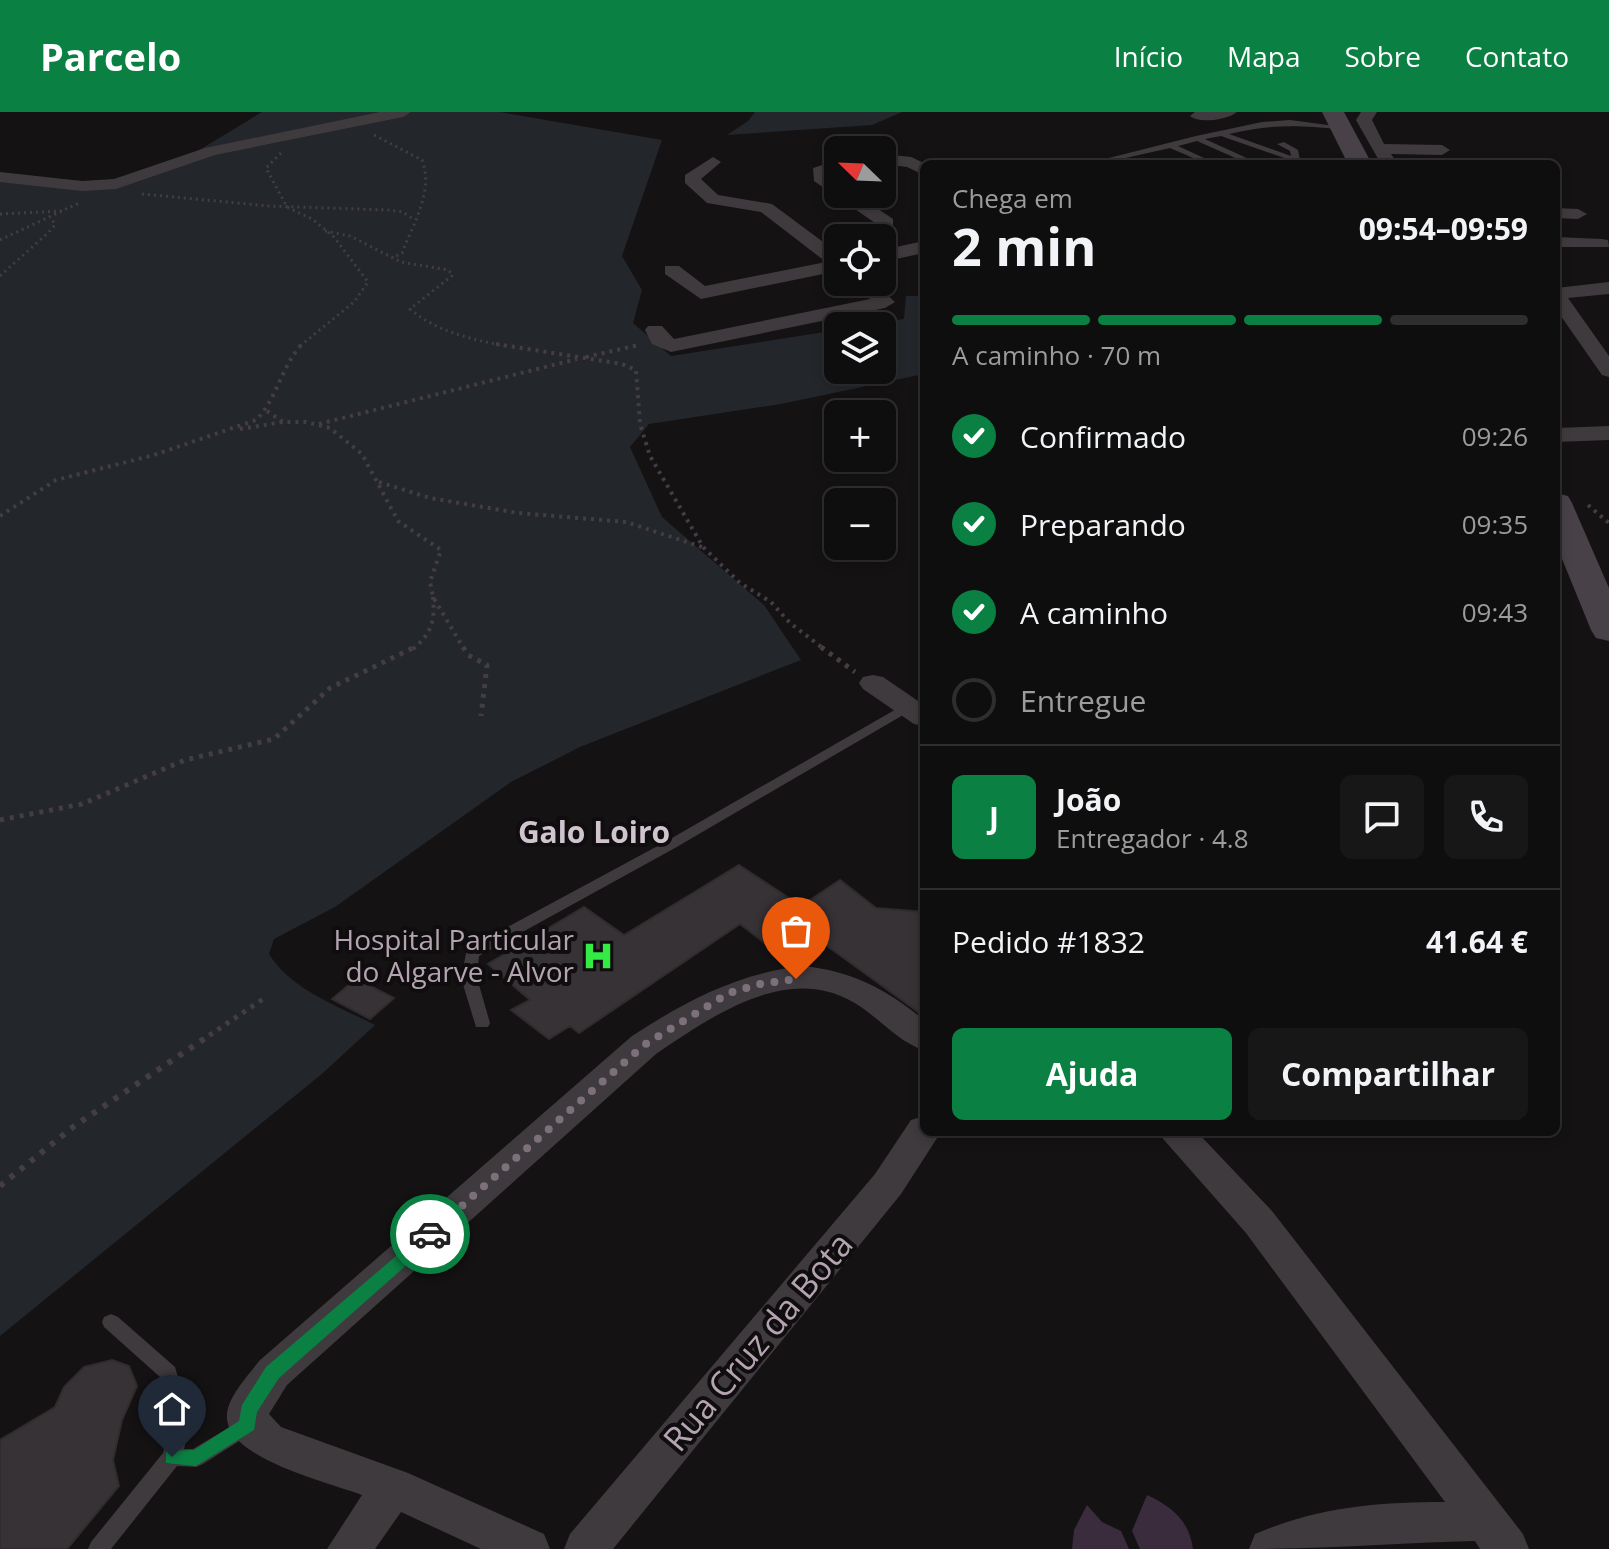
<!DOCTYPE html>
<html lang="pt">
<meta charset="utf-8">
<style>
:root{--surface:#0f0e0e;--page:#181717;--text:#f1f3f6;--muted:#9b9c9e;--line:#2f2e2e;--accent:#0b8043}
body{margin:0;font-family:"Open Sans",sans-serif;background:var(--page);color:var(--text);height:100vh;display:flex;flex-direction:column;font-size:30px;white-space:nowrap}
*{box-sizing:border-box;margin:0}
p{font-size:26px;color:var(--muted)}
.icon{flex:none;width:44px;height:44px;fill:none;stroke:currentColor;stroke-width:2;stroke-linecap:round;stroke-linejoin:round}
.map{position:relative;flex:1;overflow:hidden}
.side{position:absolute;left:920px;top:48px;width:640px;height:976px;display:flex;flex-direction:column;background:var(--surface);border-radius:12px;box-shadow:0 4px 12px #0003,0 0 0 2px var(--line)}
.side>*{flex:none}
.needle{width:52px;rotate:293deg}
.tools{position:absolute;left:824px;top:24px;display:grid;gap:16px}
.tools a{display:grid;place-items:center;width:72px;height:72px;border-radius:12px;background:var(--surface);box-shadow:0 4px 12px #0003,0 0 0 2px var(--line);font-size:40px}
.pin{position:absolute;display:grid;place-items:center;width:68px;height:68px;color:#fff;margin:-82px -34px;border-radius:50% 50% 50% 0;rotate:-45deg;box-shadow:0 0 8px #0007}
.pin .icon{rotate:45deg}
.courier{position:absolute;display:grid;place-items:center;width:80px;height:80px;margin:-40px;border:6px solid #0b8043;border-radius:50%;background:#fff;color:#222;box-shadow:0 2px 10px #0007}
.overview em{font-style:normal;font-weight:700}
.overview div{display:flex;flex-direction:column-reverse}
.overview{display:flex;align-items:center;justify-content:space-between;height:136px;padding:0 32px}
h1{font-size:52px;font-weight:700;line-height:60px}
.bar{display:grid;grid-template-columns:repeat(4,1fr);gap:12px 8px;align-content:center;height:96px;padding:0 32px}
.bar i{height:10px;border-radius:6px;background:var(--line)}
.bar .active{background:var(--accent)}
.bar p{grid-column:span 4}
.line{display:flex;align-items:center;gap:20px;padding:0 32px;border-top:2px solid var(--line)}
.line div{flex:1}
.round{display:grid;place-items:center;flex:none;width:84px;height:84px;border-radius:12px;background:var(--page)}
ol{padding:0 32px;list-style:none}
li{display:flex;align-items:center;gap:24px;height:88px}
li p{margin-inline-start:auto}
li .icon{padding:8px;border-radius:50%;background:var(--accent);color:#fff;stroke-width:4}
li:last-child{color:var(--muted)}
li i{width:44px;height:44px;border:4px solid var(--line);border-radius:50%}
.button{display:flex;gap:16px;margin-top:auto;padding:16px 32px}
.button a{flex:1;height:92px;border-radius:12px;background:var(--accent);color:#fff;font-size:32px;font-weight:700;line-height:92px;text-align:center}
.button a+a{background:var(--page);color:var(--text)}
header{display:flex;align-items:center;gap:48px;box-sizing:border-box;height:112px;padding:0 40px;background:var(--accent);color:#fff}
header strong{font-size:38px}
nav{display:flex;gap:44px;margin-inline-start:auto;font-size:28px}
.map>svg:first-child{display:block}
</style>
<header>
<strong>Parcelo</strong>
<nav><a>Início</a><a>Mapa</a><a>Sobre</a><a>Contato</a></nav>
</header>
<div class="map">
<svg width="1609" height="1437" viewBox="0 0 1609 1437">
<rect width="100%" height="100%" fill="#141213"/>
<g fill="#23262b">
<path d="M 262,0 L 500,0 L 662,28 L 622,144 L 642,178 L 633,211 L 671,244 L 838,218 L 838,258 L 882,258 L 882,214 L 861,214 L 904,207 L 906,184 L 924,184 L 924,262 L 781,292 L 649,312 L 630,335 L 662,405 L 764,493 L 801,548 L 580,635 L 511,670 L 335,795 L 274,827 L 269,842 C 291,878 340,895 375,913 L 323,961 L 0,1224 L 0,63 L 110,71 L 186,46 Z"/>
<path d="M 755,0 L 902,0 L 872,13 L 727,23 L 748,9 Z"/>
</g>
<g fill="#3a2c3c">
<path d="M 1147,1383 C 1172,1395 1189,1408 1193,1437 L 1140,1437 L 1132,1419 Z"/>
<path d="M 1087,1393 L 1102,1410 L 1121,1419 L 1129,1437 L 1072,1437 L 1074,1418 Z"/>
</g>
<g fill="#363235" stroke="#302c2e" stroke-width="2">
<path d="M 739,753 L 801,794 L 840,768 L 876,796 L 924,800 L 924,904 L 823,831 L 770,835 L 740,812 L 579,921 L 570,914 L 549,927 L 511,898 L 530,888 L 488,852 L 584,795 L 624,823 Z"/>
<path d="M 356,867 L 394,886 L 370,907 L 332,887 Z"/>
<path d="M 112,1248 L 129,1254 L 137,1274 L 122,1308 L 113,1348 L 119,1374 L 67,1437 L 0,1437 L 0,1328 L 55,1295 L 64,1275 L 84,1255 Z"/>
</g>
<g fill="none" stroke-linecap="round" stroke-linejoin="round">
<g stroke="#443d44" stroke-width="3" stroke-dasharray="2 4" stroke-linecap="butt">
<path d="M 374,23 L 422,48 C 434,79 413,112 402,141 L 392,146"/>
<path d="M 281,41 L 266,56 L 287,95 L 312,107 L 334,125 L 368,170 L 354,190 L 300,234"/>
<path d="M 142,82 L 269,94 L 388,98 L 403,100 L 413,107"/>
<path d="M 0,102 L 63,99"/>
<path d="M 325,119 L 350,124 L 401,150 L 448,158 L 453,163 L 410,197 C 437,220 471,227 505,234"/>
<path d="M 0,128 L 79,91"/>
<path d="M 0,164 L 49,120 L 55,113 L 52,107"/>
<path d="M 634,234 L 639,233"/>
</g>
<g stroke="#443d44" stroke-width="4" stroke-dasharray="3 5" stroke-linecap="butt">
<path d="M 496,232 L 622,252 L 636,258 L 640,312 L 650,344 L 703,435 L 740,471 L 771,490 L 790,511 L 824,537"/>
<path d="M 586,245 L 639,233"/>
<path d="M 267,299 L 283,310"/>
<path d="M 319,312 L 577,247"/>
<path d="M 240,317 L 283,310 L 306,310 L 330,316 L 362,342 L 398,409 L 441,438 L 430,470 L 433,485 L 464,537"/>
<path d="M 379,370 L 430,386 L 518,401 L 626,410 L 702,435"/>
<path d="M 1588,393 L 1609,411"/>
<path d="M 0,404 L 56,368 L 154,343 L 256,308 C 277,287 281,255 302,232"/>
<path d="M 413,537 C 432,521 435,509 433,485"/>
</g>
<g stroke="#443d44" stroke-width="5" stroke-dasharray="4 6" stroke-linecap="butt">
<path d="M 463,535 L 468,543 L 487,553 L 481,604"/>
<path d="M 821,535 L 855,560"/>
<path d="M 0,708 L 82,692 L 185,648 L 274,627 L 330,576 L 415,535"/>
<path d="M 201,929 L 266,885"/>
</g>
<path stroke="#443d44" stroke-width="6" stroke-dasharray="5 8" stroke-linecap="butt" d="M 0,1074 L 73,1015 L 204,927"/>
<g fill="#3f3a3e" fill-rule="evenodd">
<path d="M 1290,8 L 1343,15 L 1339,17 C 1297,13 1271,12 1229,22 L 1291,44 L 1290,39 L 1277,32 L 1284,30 L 1298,38 L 1300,48 L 1296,50 L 1221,24 L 1205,27 L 1260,52 L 1249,52 L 1197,29 L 1178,34 L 1217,52 L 1207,52 L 1170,36 L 1099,52 L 1085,52 L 1196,24 L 1262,10 Z"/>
<path d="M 905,592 L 911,596 L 910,599 L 675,736 L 479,844 L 477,866 L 490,911 L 488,915 L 476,915 L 461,866 L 467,837 L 665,730 Z"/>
<path d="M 111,1202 L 118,1205 L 175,1255 L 188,1298 L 188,1320 L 184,1337 L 193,1337 L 248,1304 L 255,1307 L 258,1313 L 255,1319 L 203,1352 L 196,1355 L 177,1354 L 111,1437 L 88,1437 L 91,1430 L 163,1341 L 168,1320 L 168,1298 L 160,1265 L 104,1215 L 102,1210 L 104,1205 Z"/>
</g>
<g fill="#3f3a3e" fill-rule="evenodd">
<path d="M 380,0 L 411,0 L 403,5 L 215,43 L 116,77 L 82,79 L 0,70 L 0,60 L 82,69 L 114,67 L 205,36 Z"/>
<path d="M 1237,0 C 1227,8 1200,12 1190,4 L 1195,0 Z"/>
<path d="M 1361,0 L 1377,0 L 1372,8 L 1384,32 L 1442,33 L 1450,38 L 1442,43 L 1391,42 L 1398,52 L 1381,52 L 1356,8 Z"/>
<path d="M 882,42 L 911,45 L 926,52 L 924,63 L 907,55 L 882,52 Z"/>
<path d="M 713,45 L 721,50 L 701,67 L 718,83 L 772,92 L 838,141 L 838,159 L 701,187 L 665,162 L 665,154 L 679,154 L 705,174 L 826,150 L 761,100 L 707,91 L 685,71 L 685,63 Z"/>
<path d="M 838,48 L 838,59 L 828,62 L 838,69 L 838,82 L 856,82 L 893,107 L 893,115 L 881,115 L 814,69 L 813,56 Z"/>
<path d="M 1556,96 L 1578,97 L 1587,102 L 1578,107 L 1556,106 Z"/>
<path d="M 1556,125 L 1602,127 L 1608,128 L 1609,135 L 1556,135 Z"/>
<path d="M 924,129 L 924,141 L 882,150 L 882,138 Z"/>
<path d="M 852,170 L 873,170 L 895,190 L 885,196 L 671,240 L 652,232 L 645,218 L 648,214 L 662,214 L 674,227 L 870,187 Z"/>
<path d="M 1609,170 L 1609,182 L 1568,186 L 1609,244 L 1609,265 L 1602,263 L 1556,197 L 1556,176 Z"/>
<path d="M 1609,314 L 1609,328 L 1556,330 L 1556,316 Z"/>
<path d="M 873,563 L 883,565 L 924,593 L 924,614 L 914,612 L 863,577 L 859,571 L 863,565 Z"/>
<path d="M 803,854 C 852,859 886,877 924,908 L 924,938 C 897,930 878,904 853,890 C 786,851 711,905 656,942 L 287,1273 L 269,1302 L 281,1315 L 408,1361 L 544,1422 L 550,1437 L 481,1437 L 401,1400 L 375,1437 L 327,1437 L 362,1383 C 328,1370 223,1346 227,1302 C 229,1283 248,1264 259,1249 L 632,924 C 686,889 738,861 803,854 Z"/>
<path d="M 924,1004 L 924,1020 L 941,1020 L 901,1082 L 613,1437 L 564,1437 L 570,1422 L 875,1062 L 911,1008 Z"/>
<path d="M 1157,1020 L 1197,1020 L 1272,1099 L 1523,1422 L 1529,1437 L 1480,1437 L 1475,1429 C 1399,1431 1324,1437 1249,1437 L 1255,1422 C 1318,1395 1378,1390 1445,1390 L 1246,1121 Z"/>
</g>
<g fill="#484147" fill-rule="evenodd">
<path d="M 1322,0 L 1344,0 L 1372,52 L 1348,52 Z"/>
<path d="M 1556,381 L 1568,384 L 1572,391 L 1609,476 L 1609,529 L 1596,526 L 1591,518 L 1556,432 Z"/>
</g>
</g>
<path fill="#0b8043" d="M 430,1115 L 436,1117 L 436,1127 L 279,1266 L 257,1300 L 254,1318 L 196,1354 L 166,1351 L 166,1339 L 194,1338 L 239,1309 L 242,1293 L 266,1255 Z"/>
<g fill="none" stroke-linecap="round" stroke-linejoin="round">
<path stroke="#7c717a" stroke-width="8" stroke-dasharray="0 14.4" d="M 430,1122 L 644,933 L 729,881 L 760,872 L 796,867"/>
</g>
<defs>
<symbol id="hospital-bare" viewBox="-9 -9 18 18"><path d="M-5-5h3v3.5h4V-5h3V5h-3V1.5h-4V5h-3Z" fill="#34ea44" stroke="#0f0d0e" stroke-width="2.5" paint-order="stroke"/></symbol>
</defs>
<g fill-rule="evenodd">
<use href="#hospital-bare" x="576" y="822" width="44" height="44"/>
</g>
<g text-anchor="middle" stroke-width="8" stroke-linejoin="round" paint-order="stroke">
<g font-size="28" fill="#b4a4b2" stroke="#0f0d0e" text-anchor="end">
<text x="574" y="838">Hospital Particular<tspan x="574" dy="32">do Algarve - Alvor</tspan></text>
</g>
<g font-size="30" font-weight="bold" fill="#d0c5ce" stroke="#0f0d0e">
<text x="594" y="731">Galo Loiro</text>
</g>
<g font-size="34" fill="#b4a4b2" stroke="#0f0d0e">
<text transform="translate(758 1230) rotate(-50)" y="12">Rua Cruz da Bota</text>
</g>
</g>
</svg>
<div class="tools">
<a><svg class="needle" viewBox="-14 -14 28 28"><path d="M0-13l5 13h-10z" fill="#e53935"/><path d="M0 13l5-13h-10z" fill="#9b9c9e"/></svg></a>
<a><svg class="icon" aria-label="locate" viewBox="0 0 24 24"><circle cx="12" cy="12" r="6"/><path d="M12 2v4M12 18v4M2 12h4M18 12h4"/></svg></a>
<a><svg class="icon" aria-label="layers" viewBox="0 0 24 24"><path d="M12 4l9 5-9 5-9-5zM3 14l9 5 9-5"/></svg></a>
<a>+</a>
<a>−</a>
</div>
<div class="pin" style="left:796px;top:867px;background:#ea580c"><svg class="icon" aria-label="bag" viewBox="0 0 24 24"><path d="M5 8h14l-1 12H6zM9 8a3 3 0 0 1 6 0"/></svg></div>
<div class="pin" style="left:172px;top:1345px;background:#1f2937"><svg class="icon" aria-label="home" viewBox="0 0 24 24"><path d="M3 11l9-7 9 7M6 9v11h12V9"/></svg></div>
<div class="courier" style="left:430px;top:1122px"><svg class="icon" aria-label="car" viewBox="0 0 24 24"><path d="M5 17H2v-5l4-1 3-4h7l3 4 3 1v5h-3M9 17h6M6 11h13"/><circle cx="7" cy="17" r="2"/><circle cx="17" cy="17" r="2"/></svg></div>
<section class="side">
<div class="overview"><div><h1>2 min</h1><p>Chega em</p></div><em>09:54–09:59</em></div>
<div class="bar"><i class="active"></i><i class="active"></i><i class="active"></i><i></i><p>A caminho · 70 m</p></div>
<ol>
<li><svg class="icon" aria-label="check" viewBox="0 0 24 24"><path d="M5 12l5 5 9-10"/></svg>Confirmado<p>09:26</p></li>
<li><svg class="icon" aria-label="check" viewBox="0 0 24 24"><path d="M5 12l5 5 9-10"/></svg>Preparando<p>09:35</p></li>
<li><svg class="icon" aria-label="check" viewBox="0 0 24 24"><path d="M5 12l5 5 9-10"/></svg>A caminho<p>09:43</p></li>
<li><i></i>Entregue</li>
</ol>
<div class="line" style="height:144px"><b class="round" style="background:var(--accent);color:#fff">J</b><div><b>João</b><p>Entregador · 4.8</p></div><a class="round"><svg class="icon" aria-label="chat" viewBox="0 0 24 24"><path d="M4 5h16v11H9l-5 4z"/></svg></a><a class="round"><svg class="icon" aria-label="phone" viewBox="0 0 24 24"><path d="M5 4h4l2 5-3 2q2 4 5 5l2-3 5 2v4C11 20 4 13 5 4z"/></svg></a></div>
<div class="line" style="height:104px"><div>Pedido #1832</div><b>41.64 €</b></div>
<div class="button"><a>Ajuda</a><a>Compartilhar</a></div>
</section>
</div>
